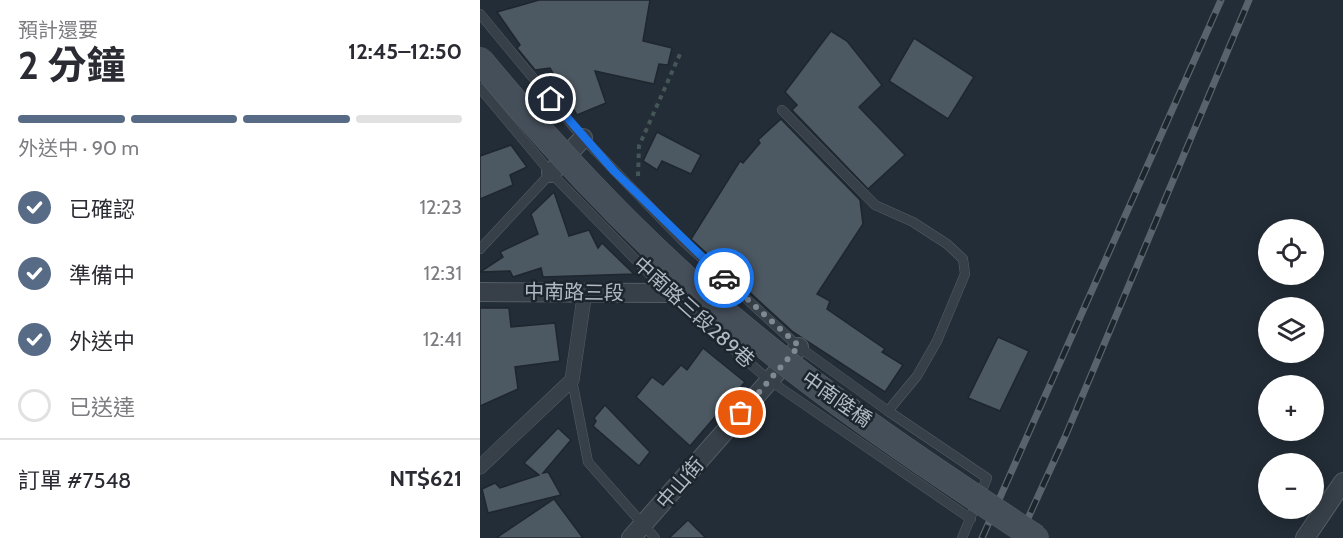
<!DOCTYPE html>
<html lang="zh-TW">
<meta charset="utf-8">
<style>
:root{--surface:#fff;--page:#f2f2f3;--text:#2b2b33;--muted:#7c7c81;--line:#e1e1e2;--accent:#576b87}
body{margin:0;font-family:Cabin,"Noto Sans TC",sans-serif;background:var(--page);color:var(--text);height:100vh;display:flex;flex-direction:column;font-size:22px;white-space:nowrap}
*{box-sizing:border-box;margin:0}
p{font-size:20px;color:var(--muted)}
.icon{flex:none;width:33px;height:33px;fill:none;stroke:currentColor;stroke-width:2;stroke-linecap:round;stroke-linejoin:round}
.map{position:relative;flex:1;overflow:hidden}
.drawer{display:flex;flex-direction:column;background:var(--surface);width:480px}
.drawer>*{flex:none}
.fabs{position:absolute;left:778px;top:219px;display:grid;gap:12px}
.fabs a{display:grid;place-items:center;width:66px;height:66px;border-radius:50%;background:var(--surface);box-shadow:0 3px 15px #0003;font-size:30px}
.pin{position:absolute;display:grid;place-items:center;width:51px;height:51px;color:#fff;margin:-26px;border:3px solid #fff;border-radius:50%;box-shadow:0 2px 6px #0007}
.courier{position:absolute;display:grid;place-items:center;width:60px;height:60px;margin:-30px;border:4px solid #1a73e8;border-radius:50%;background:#fff;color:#222;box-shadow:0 2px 8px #0007}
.headline em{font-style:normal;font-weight:700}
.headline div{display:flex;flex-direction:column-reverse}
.headline{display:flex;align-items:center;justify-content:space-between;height:102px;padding:0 18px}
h1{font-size:39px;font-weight:700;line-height:45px}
.bar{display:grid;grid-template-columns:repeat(4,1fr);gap:9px 6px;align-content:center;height:72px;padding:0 18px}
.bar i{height:8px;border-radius:4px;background:var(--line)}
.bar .active{background:var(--accent)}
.bar p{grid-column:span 4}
.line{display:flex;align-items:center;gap:15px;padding:0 18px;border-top:2px solid var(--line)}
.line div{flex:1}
ol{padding:0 18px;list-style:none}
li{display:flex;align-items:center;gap:18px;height:66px}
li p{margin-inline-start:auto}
li .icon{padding:6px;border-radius:50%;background:var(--accent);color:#fff;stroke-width:4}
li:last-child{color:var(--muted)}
li i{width:33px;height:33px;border:3px solid var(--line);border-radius:50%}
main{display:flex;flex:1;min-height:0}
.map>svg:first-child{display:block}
</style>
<main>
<section class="drawer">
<div class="headline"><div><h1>2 分鐘</h1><p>預計還要</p></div><em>12:45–12:50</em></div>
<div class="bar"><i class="active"></i><i class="active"></i><i class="active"></i><i></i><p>外送中 · 90 m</p></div>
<ol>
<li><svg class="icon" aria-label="check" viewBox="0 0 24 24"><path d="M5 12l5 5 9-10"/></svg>已確認<p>12:23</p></li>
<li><svg class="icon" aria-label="check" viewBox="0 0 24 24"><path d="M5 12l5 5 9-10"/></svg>準備中<p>12:31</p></li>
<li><svg class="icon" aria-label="check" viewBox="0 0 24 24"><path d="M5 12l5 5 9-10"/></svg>外送中<p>12:41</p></li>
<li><i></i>已送達</li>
</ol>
<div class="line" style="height:78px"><div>訂單 #7548</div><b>NT$621</b></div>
</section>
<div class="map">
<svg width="863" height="538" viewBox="0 0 863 538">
<rect width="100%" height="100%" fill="#232d37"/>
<g fill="#4c5862" stroke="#1e262e" stroke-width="1.5">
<path d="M 59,0 L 170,0 L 163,41 L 192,48 L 188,65 L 179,64 L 174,84 L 115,71 L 126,103 L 97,115 L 70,68 L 55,70 L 37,48 L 40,45 L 17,12 Z"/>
<path d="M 351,31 L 367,41 L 402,85 L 379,107 L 425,155 L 388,189 L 312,110 L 317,105 L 305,92 Z"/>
<path d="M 434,38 L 494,77 L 468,119 L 409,81 Z"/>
<path d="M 301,119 L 380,200 L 383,224 L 337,294 L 350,301 L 347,309 L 405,349 L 402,352 L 423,365 L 405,392 L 313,332 L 211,239 L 260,161 L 263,163 L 280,143 L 278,140 Z"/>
<path d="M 177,132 L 221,155 L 211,174 L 182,161 L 177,170 L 163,161 Z"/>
<path d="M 31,145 L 47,167 L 30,175 L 33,185 L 0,199 L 0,156 Z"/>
<path d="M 74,192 L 89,236 L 109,230 L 118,248 L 122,243 L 154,274 L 63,277 L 61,268 L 33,277 L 30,271 L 0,272 L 23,257 L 20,252 L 58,234 L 51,214 Z"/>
<path d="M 0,308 L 29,308 L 31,327 L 75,323 L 80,361 L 35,367 L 38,389 L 0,406 Z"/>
<path d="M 518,337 L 549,351 L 520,411 L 488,398 Z"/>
<path d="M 223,348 L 265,382 L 210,446 L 156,397 L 172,377 L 183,385 L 201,365 L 207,370 Z"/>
<path d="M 125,405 L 170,452 L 159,466 L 113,426 L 116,421 L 114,418 Z"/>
<path d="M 78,428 L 91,440 L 63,473 L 68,472 L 81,495 L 8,513 L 2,489 L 15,483 L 20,488 L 59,475 L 44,463 Z"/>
<path d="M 74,499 L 103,538 L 16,538 Z"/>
<path d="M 208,520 L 226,538 L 189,538 Z"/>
</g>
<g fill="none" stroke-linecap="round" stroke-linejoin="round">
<defs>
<g id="service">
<path d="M 0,14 L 103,138 L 203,241 L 319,347 L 408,411 L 507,478 L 482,538"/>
<path d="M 0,88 L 71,173 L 188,293 L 289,380 L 491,519"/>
<path d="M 302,110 L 395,205 L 433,222 L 467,244 L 483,259 L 485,274 L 457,341 L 437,376 L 408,411"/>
<path d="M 0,249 L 71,173"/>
<path d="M 92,380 L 108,462 L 175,538"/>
</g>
<path id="pedestrian" d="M 0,467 L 92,380 L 105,291"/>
<g id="minor">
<path d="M 71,173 L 103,138"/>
<path d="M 0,292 L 188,293"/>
<path d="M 151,538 L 319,347"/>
<path d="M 825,538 L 863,482"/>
</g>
</defs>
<use href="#service" stroke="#545d65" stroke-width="10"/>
<use href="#pedestrian" stroke="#545d65" stroke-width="15"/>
<use href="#minor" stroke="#545d65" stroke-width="20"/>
<path stroke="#455657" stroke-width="4" stroke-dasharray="4.5 4.5" stroke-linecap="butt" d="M 158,176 L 159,146 L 200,54"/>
<use href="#service" stroke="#373f48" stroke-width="9"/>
<use href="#pedestrian" stroke="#373f48" stroke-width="14"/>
<use href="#minor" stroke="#373f48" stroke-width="18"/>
<defs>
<g id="rail">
<path d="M 502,538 L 741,0"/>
<path d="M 539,538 L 585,437 L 769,0"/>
</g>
</defs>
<use href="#rail" stroke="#59636e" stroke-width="7"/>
<use href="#rail" stroke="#1c242c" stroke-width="4.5" stroke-dasharray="14" stroke-linecap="butt"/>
<defs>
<path id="secondary-bridge" d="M 0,60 C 81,158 169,251 268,332 C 358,407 458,473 556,538"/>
</defs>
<use href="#secondary-bridge" stroke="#545d65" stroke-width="27" stroke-linecap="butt"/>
<use href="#secondary-bridge" stroke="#454f5a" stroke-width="26"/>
</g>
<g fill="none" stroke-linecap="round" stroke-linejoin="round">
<path stroke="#7f8993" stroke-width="6" stroke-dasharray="0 10.8" d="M 244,278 L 319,346 L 261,413"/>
<path stroke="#1a73e8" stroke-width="8" d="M 71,99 L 134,171 L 244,278"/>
</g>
<g text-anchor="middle" stroke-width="5" stroke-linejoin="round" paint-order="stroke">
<g font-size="20" fill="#b1bac4" stroke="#1c242c">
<text transform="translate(94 292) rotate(1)" y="7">中南路三段</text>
<text transform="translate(214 312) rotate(42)" y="7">中南路三段289巷</text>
<text transform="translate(357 399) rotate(35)" y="7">中南陸橋</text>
<text transform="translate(200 483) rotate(-49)" y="7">中山街</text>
</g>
</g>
</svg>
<div class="fabs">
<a><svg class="icon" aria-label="locate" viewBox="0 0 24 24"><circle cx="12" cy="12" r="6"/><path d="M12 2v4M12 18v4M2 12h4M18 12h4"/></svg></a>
<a><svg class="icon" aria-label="layers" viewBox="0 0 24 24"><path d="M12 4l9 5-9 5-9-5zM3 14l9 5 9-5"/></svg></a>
<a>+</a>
<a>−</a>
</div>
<div class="pin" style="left:261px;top:413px;background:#ea580c"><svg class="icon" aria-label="bag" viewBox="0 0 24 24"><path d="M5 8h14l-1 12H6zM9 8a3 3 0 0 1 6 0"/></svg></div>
<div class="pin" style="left:71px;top:99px;background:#1f2937"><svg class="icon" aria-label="home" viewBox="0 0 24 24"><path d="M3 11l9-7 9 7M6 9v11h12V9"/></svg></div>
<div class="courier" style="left:244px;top:278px"><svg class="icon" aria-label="car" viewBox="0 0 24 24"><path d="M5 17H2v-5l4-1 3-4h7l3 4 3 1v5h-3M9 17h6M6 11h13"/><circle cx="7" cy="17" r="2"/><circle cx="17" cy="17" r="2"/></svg></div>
</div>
</main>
